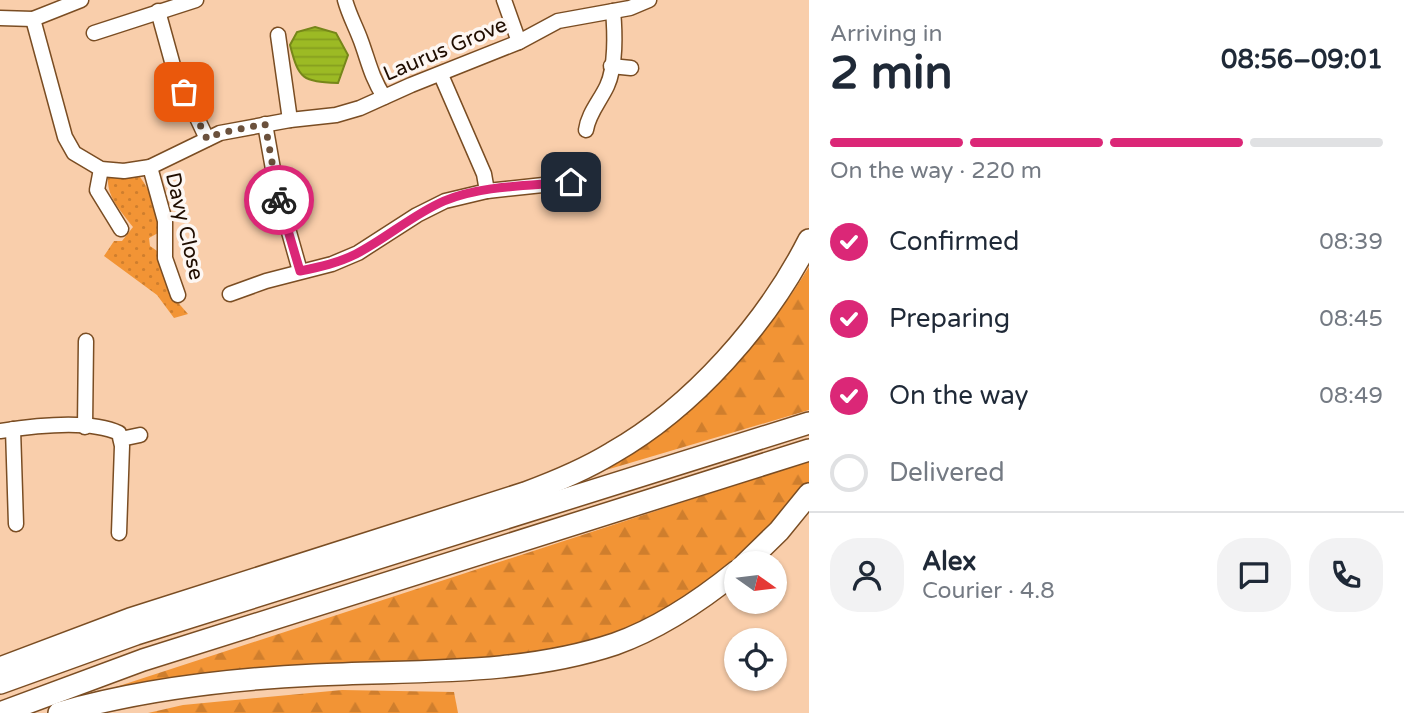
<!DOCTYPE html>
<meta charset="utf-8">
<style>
:root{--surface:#fff;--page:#f2f2f3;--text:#1f2937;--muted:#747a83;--line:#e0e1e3;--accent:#db2777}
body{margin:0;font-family:"Varela Round",sans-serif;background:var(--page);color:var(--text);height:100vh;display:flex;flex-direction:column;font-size:26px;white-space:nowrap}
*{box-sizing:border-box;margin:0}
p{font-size:23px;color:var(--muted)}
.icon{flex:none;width:38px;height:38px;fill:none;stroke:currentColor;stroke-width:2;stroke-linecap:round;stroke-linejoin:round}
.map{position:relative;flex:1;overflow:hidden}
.drawer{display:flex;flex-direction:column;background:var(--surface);width:595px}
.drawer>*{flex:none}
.needle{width:46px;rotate:104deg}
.buttons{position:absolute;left:724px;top:551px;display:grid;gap:14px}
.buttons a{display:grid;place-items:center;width:63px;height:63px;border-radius:50%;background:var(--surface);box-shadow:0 2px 5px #0004;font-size:35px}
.pin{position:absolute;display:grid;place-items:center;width:60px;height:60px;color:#fff;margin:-30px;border-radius:14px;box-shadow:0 4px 10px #0006}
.courier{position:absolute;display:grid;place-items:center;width:70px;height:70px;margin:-35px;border:5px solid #db2777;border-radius:50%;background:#fff;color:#222;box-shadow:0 2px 9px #0007}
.head em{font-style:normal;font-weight:800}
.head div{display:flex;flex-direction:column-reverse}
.head{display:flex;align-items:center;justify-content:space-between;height:119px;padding:0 21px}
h1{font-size:46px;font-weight:800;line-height:52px}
.bar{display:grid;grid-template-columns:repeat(4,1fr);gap:10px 7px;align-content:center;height:84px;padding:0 21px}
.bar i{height:9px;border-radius:5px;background:var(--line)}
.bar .selected{background:var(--accent)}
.bar p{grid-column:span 4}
.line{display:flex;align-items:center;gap:18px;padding:0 21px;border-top:2px solid var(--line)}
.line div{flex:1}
.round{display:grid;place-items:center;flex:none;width:74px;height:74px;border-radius:28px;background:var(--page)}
ol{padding:0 21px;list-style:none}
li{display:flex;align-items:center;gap:21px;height:77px}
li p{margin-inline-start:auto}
li .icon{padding:7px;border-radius:50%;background:var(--accent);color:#fff;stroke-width:4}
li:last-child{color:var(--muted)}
li i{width:38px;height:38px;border:4px solid var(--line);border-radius:50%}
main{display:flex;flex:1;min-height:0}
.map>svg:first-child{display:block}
</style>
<main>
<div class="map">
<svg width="809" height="713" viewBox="0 0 809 713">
<defs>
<pattern id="grass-dots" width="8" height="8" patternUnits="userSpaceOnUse" patternTransform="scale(1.75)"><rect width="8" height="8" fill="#f29435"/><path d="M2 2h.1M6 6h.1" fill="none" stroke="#cf7e2d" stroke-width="1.8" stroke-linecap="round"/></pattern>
<pattern id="forest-firs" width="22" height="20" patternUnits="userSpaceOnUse" patternTransform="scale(1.75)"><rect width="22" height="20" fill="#f29435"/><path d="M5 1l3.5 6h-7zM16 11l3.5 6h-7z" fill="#cf7e2d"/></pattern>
<pattern id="water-rules" width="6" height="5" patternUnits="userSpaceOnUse" patternTransform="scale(1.75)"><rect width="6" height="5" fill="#9cba24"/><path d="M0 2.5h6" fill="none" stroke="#869f1f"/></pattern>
</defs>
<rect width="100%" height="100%" fill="#f9ceab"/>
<path fill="url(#grass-dots)" d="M 140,177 C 151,192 162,214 158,233 L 149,238 L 150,246 L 160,253 L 174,298 L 188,314 L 174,318 L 157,295 L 104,256 L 114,241 L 122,241 L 133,227 C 122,212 107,198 108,178 Z"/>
<g fill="url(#forest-firs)">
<path d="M 809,267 L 809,410 L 606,470 C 691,418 757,352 809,267 Z"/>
<path d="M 809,461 L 809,482 L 795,501 L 777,523 L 716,579 L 645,622 L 567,651 L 67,703 Z"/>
<path d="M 342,690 L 454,692 L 458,713 L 148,713 L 183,705 Z"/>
</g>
<path fill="url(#water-rules)" stroke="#768619" stroke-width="2" d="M 315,27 L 336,33 L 348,55 L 338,83 C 302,81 299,80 290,45 L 297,32 Z"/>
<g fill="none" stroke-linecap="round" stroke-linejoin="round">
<defs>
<g id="minor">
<path d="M 345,0 C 349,15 356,27 361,41 C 369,63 371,76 384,97"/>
<path d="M 504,0 L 519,42"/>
<path d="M 158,11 L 174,69 L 207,139"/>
<path d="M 0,18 L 33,19 L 81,0"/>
<path d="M 33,19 L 65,137 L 74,153 L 101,169 L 124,171 L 150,167 L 220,133 L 290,120 L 336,115 L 360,108 L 411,85 L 519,42 L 558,21 L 630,8 L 649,0"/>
<path d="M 94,33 L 196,0"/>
<path d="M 278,35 L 290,120"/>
<path d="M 611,66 L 631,68"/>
<path d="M 441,75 L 484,174 L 487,191"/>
<path d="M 265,124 L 276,186 L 300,271"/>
<path d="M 586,130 C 588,114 600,101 607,86 C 616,67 615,32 613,11"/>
<path d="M 150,167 L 165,221 L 165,258 L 178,295"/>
<path d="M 101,169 L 97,190 L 121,229"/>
<path d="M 230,294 L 266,281 L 332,264 L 358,253 L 417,215 L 445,201 L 487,191 L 571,182"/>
<path d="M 85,427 L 86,341"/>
<path d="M 13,429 L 16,524"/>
<path d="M 0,431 C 32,426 89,419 119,433 L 122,446 L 119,533"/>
<path d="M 121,439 L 140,435"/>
</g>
<g id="highway">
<path d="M 745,564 L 779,531 L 809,494"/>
<path d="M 0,668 L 130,619 L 525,493 C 555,482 584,470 612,453 C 693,407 767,323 809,240"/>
<path d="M 0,683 L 136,634 L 809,423"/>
<path d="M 0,713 L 143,660 L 809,450"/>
<path d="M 59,713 C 142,689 230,679 315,675 C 415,670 519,676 615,644 C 660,628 700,601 737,571"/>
</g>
</defs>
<use href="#minor" stroke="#7a4d23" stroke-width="17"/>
<use href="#highway" stroke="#7a4d23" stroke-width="24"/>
<use href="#minor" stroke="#fff" stroke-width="14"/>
<use href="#highway" stroke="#fff" stroke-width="21"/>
</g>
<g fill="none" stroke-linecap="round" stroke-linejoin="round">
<path stroke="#6b513c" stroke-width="7" stroke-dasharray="0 12.6" d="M 184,92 L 207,139 L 220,133 L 265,124 L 279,200"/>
<path stroke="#db2777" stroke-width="9" d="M 279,200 L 300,271 C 320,267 338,263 356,254 C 387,238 412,215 444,201 C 482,185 530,186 571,182"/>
</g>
<g text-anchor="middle" stroke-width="7" stroke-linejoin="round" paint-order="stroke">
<g font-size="21" fill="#1f0d00" stroke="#fdf7f3">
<text transform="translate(445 49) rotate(-23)" y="7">Laurus Grove</text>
<text transform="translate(185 226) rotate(77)" y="7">Davy Close</text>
</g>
</g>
</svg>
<div class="buttons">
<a><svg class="needle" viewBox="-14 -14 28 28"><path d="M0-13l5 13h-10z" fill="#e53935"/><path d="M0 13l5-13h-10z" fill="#747a83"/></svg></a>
<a><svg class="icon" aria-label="locate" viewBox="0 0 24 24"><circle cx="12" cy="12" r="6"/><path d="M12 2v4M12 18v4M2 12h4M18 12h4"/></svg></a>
</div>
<div class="pin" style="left:184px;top:92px;background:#ea580c"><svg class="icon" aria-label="bag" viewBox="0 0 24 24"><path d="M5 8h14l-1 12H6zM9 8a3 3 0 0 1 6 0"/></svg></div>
<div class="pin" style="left:571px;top:182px;background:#1f2937"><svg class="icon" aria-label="home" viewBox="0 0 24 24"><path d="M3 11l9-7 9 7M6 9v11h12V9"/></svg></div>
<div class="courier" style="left:279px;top:200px"><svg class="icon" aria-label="bike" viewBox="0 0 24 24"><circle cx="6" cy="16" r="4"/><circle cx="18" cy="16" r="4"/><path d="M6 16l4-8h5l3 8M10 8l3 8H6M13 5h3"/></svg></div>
</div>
<section class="drawer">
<div class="head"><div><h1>2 min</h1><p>Arriving in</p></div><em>08:56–09:01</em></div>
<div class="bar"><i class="selected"></i><i class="selected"></i><i class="selected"></i><i></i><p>On the way · 220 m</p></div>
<ol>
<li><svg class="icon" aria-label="check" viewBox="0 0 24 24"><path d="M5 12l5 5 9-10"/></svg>Confirmed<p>08:39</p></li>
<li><svg class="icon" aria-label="check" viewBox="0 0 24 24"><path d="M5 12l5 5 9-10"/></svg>Preparing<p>08:45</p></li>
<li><svg class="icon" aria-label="check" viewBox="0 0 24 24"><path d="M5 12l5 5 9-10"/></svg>On the way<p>08:49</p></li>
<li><i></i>Delivered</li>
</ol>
<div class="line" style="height:126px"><a class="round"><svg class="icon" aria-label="person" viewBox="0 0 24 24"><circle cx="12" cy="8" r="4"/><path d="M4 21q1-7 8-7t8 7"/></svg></a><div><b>Alex</b><p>Courier · 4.8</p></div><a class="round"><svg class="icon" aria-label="chat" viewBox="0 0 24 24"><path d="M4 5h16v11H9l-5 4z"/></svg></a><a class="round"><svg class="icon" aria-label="phone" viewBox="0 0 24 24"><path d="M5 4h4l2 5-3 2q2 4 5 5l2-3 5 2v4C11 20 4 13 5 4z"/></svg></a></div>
</section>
</main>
